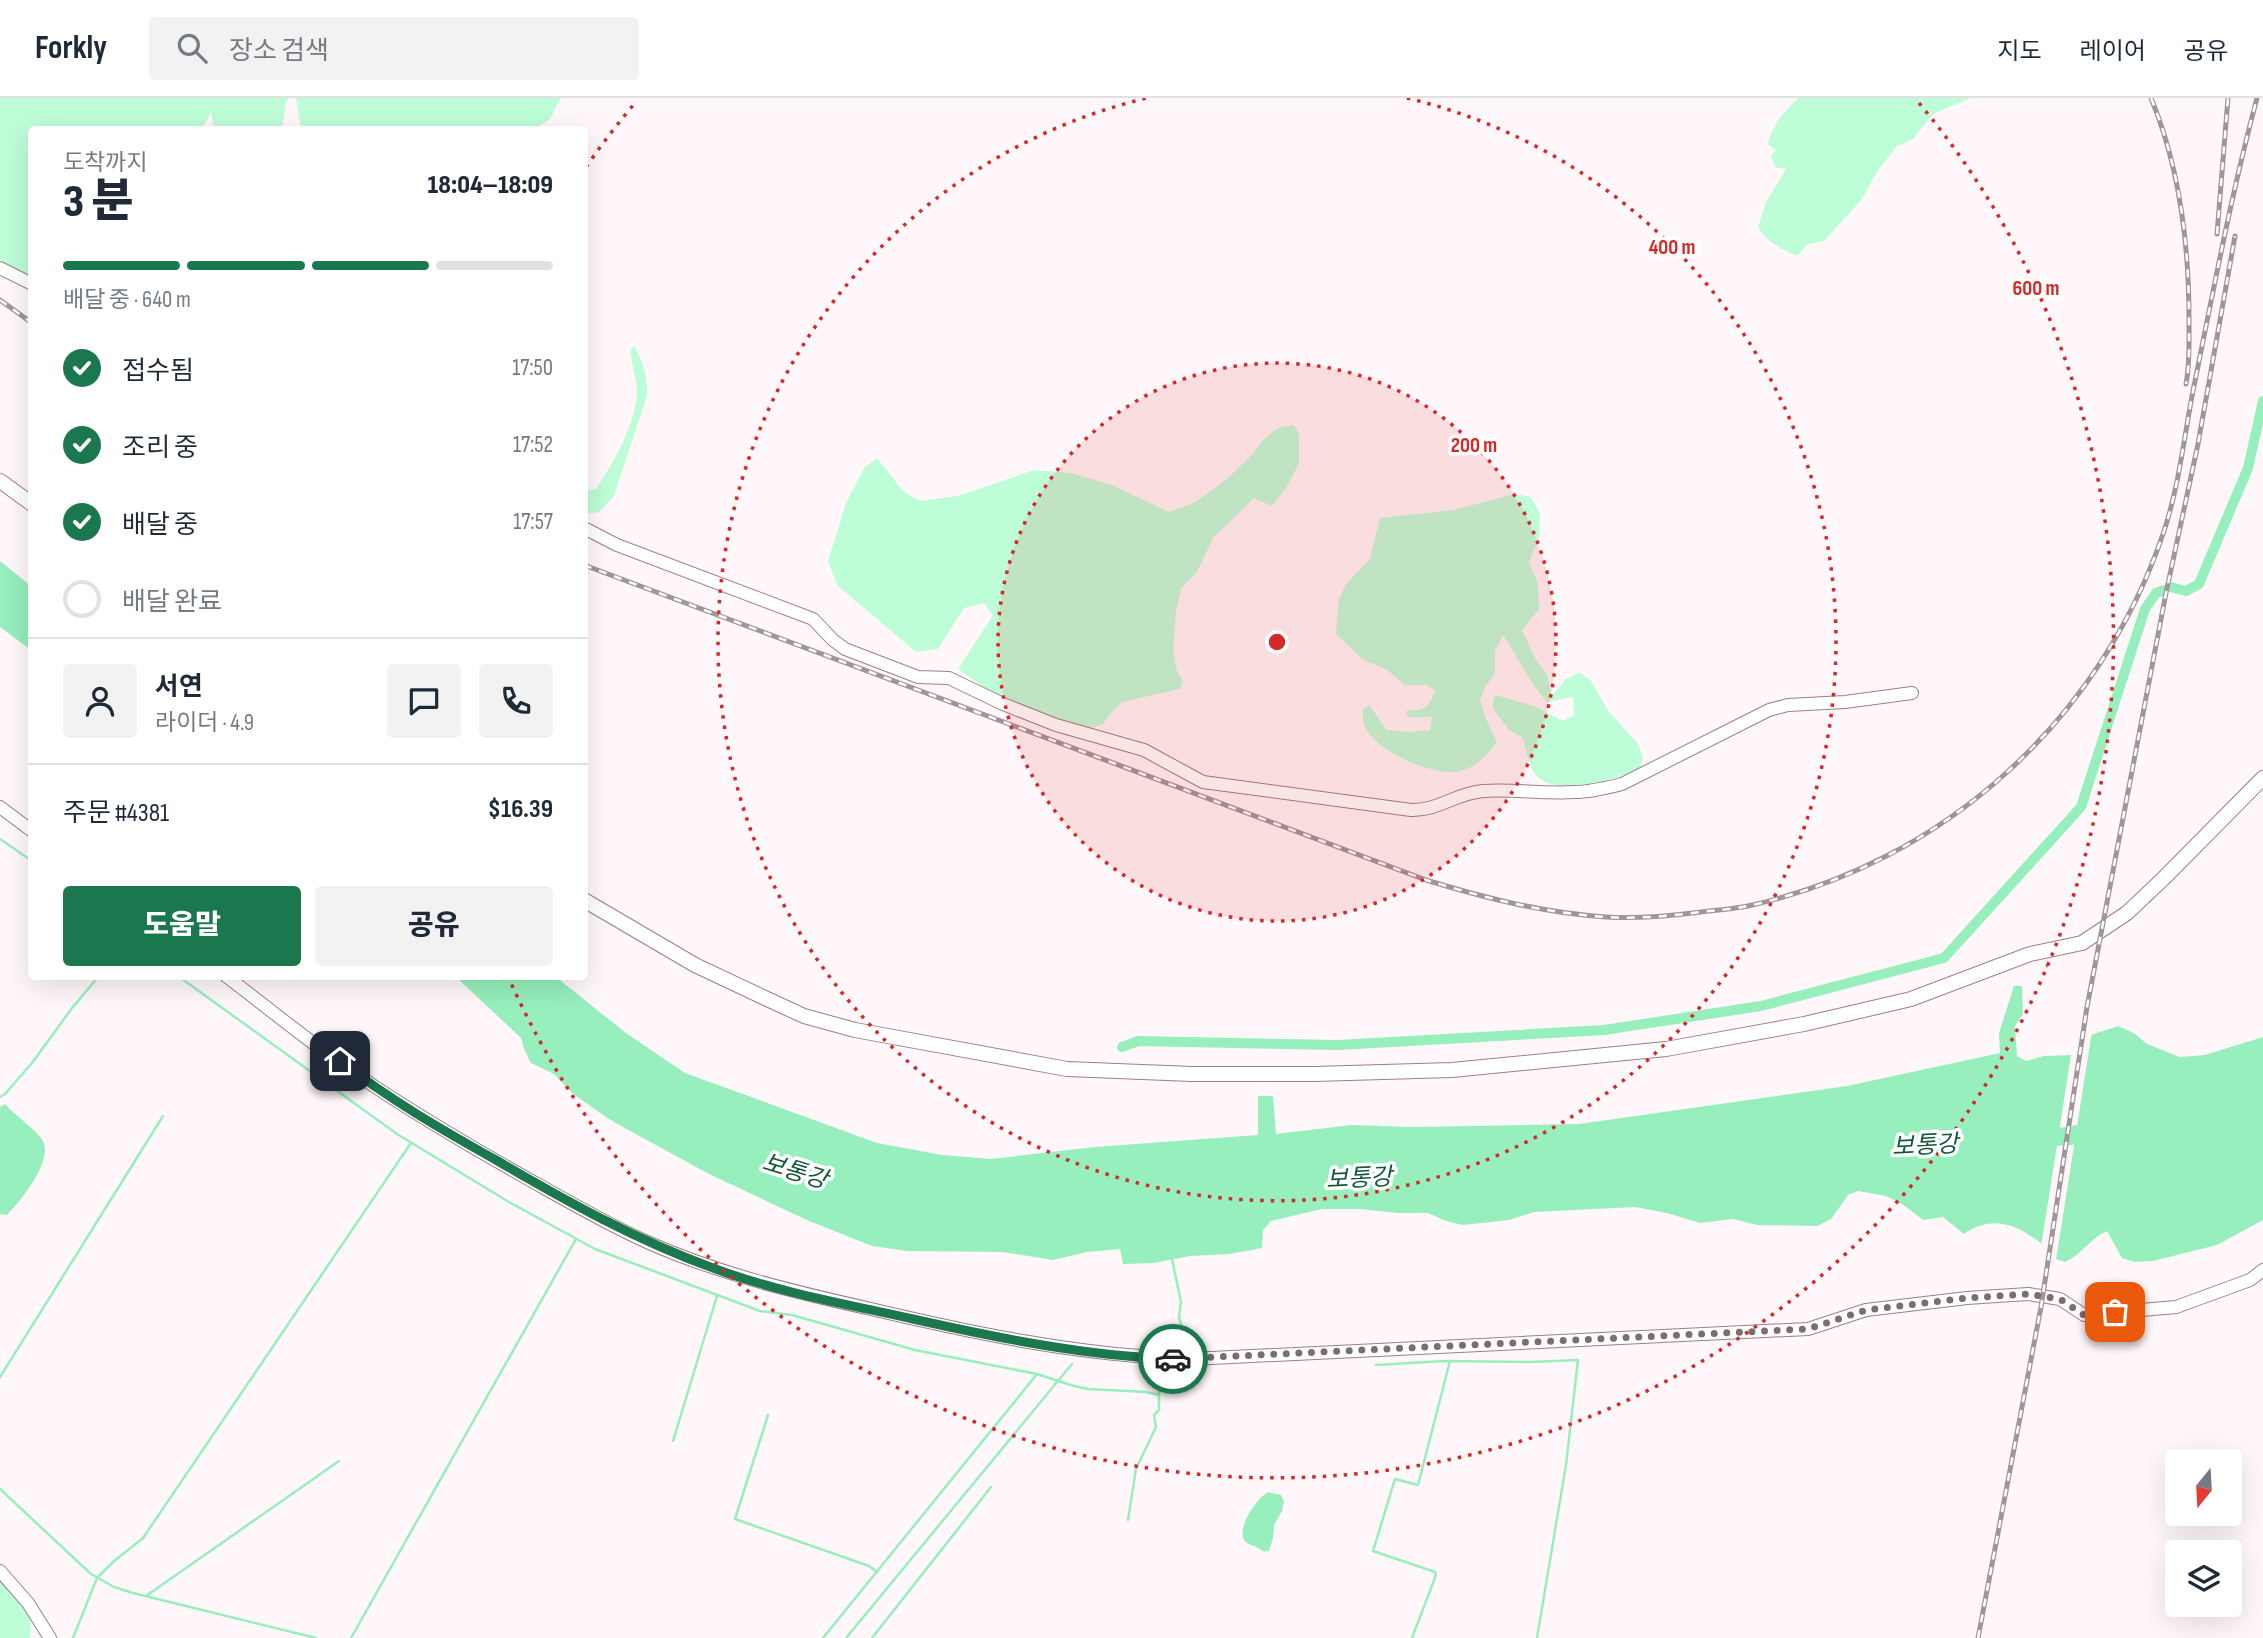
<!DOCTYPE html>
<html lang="ko">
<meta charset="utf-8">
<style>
:root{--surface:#fff;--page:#f2f2f3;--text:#1f2937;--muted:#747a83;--line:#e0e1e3;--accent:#1b774d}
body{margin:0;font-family:"Sofia Sans Condensed","Noto Sans KR",sans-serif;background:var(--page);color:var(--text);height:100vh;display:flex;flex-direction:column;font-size:26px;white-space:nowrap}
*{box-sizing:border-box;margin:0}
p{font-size:23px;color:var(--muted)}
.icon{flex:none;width:38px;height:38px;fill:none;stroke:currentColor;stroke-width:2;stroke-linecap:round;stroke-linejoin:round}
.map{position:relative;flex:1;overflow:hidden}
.sheet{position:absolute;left:28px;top:28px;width:560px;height:854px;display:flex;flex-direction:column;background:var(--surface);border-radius:7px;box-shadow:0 7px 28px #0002}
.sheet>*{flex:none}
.needle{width:46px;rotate:198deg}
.buttons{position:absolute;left:2165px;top:1351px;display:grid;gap:14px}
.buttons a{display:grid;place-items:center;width:77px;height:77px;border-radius:7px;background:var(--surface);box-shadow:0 7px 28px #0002;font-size:35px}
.pin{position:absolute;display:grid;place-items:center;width:60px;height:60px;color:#fff;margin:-30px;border-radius:14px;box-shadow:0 4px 10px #0006}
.courier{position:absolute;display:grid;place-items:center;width:70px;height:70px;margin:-35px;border:5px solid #1b774d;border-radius:50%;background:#fff;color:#222;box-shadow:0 2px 9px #0007}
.head em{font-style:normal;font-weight:800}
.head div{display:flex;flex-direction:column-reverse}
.head{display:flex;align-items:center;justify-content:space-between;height:119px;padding:0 35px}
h1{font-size:46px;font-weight:800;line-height:52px}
.bar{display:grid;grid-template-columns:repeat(4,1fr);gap:10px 7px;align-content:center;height:84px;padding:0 35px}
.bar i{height:9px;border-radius:5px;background:var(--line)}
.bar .selected{background:var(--accent)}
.bar p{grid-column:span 4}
.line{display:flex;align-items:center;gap:18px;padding:0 35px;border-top:2px solid var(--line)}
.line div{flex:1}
.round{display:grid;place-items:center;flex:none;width:74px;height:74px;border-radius:7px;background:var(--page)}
ol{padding:0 35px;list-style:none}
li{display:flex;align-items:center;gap:21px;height:77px}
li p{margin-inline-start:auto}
li .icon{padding:7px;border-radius:50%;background:var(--accent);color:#fff;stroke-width:4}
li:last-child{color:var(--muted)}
li i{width:38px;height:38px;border:4px solid var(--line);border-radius:50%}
.button{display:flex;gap:14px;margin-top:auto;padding:14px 35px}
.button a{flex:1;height:80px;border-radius:7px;background:var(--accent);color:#fff;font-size:28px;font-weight:800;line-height:80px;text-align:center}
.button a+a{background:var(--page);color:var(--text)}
header{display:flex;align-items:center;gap:42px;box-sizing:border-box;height:98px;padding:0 35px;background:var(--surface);border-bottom:2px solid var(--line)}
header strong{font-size:33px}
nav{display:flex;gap:38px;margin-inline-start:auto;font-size:24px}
.search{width:490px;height:63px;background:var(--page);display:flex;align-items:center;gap:18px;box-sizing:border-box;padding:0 24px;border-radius:7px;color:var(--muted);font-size:26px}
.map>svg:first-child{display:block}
</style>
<header>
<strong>Forkly</strong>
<div class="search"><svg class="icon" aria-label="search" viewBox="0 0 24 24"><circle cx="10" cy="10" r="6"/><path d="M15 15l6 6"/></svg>장소 검색</div>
<nav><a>지도</a><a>레이어</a><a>공유</a></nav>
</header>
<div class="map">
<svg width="2263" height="1540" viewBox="0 0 2263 1540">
<rect width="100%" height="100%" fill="#fff7f9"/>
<g fill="#bdfdd7">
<path d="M 0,0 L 289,0 L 286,4 L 282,31 L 214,31 L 211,14 L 202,31 L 32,32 L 31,180 L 0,162 Z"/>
<path d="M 296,0 L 561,0 L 550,21 L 533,32 L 301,31 Z"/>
<path d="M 1799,0 L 1971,0 L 1933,16 L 1913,41 L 1897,48 L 1878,72 L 1862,101 L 1824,143 L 1808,146 L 1797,158 C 1781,151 1767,144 1758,129 L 1766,104 L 1786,71 L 1775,69 L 1771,58 L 1776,52 L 1768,46 C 1772,28 1784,12 1799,0 Z"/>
<path d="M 634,248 C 643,261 650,286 646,301 L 614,398 L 599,414 L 585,416 L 585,393 L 596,391 C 613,367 635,326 637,296 C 637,283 632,267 630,253 Z"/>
<path d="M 1293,327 L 1299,335 L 1299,365 L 1288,387 L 1272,408 L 1254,400 L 1213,440 L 1197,474 L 1181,490 L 1176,514 L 1173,551 L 1176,571 L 1183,583 L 1180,591 L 1123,604 L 1111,615 L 1103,626 L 1089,631 L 1068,627 L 999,600 L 958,571 L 993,517 L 984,505 L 964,510 L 938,551 L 916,554 L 838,488 L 828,463 L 846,405 L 864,370 L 877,360 L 903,393 L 919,403 L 958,398 L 1034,372 L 1071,375 L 1112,387 L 1169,414 L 1194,405 L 1227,381 L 1249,360 L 1264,341 L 1278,330 Z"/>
<path d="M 1514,396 L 1531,399 L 1540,415 L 1539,439 L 1529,464 L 1538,486 L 1539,511 L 1522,532 L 1536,562 L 1547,577 L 1552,598 L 1565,582 L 1579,574 L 1591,583 L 1609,614 L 1638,646 L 1643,659 L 1640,670 C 1617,682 1553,700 1535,676 C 1529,668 1526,649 1522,639 L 1509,632 L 1492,609 L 1495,597 L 1534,608 L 1563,623 L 1574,617 L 1573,599 L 1547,604 C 1529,584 1518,559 1503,537 L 1495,553 L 1495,575 L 1485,589 L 1480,602 L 1486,621 L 1497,644 C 1487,658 1472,673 1454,674 C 1427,675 1382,655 1367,633 C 1363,627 1363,618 1363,611 L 1369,607 L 1387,632 L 1408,634 L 1430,632 L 1432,619 L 1408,619 L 1406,613 C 1426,611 1427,612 1435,593 L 1427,587 L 1405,587 L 1387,572 L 1362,561 L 1336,536 L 1339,501 L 1346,486 L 1370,461 L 1380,420 L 1454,412 Z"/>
<path d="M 0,1482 L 20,1503 L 31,1523 L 30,1540 L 0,1540 Z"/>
</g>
<g fill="#96efbc">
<path d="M 0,463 L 31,488 L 31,552 L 0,529 Z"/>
<path d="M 456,879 L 556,879 L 626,935 L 685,975 L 877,1045 L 942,1057 L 991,1061 L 1095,1049 L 1258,1037 L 1258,998 L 1273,998 L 1276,1036 L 1352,1027 L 1411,1029 L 1579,1026 L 1847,988 L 2000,955 L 1999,935 L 2014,888 L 2022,888 L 2023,916 L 2015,928 L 2017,958 L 2026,963 L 2044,958 L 2071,957 L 2042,1146 C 2017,1127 1993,1116 1964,1136 L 1943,1119 L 1923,1122 L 1902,1106 L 1886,1098 L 1858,1093 L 1848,1097 L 1832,1120 L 1818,1128 L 1757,1127 L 1733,1121 L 1700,1125 L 1667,1115 L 1635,1109 L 1534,1114 L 1509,1122 L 1463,1127 L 1446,1123 L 1428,1115 L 1399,1115 L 1359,1111 L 1322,1111 L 1271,1123 L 1263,1132 L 1262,1150 L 1229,1156 L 1190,1158 L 1154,1165 L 1123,1166 L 1120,1151 L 1087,1154 L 1053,1162 L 1003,1154 L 907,1153 L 872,1148 L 809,1123 L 709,1076 L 612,1023 L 573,996 L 554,976 L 531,965 L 524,951 L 521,940 Z"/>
<path d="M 2118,928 L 2134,935 L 2147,946 L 2180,959 L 2205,957 L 2263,939 L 2263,1122 L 2217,1147 L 2153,1163 L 2135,1164 L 2122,1160 L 2107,1133 C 2090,1141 2082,1156 2065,1164 L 2056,1161 L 2091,937 Z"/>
<path d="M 5,1006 C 16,1018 31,1028 41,1040 C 57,1059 20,1104 7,1117 L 0,1116 L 0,1009 Z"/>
<path d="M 1268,1394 L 1281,1397 L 1284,1403 L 1282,1413 L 1274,1427 L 1273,1440 L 1269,1453 C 1259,1454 1267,1454 1258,1450 C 1253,1447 1248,1447 1244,1442 C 1237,1429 1257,1400 1268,1394 Z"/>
</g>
<g fill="#fff7f9">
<path d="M 2092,933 L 2056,1161 L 2055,1164 L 2052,1160 L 2087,936 Z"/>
<path d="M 2072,953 L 2075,957 L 2045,1146 L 2041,1149 Z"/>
</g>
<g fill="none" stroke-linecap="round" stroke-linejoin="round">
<g stroke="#96efbc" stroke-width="2.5">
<path d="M 0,741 L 32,763"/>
<path d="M 178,878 L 397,1036 L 509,1104 L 595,1151 L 760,1213 L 792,1217 L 915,1252 L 1037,1276 L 1074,1288 L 1088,1291 L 1146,1294 L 1159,1297"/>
<path d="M 0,999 L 5,996 L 32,965 L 72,910 L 99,878"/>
<path d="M 1172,1161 L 1181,1204 L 1179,1220 L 1182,1229 L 1177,1242 L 1178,1257"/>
<path d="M 1376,1267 L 1444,1263 L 1530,1264 L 1578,1262 L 1566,1367 L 1537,1540"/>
<path d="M 0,1279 L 163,1018"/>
<path d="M 768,1317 L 735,1421 L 869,1468 L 877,1474"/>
<path d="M 673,1343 L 717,1198"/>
<path d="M 0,1391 L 91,1476 L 114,1489 L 133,1495 L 316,1540"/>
<path d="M 1128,1422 L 1136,1371 L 1156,1329 L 1154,1317 L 1159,1312 L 1159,1294 C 1179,1284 1177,1287 1178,1264"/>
<path d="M 146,1498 L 339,1363"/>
<path d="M 73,1540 L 97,1480 L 113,1464 L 143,1440 L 411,1045"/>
<path d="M 351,1540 L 576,1141"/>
<path d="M 823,1540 L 1037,1276"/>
<path d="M 846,1540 L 1072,1266"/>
<path d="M 872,1540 L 991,1389"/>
<path d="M 1412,1540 L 1436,1477 L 1435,1474 L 1373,1453 L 1395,1381 L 1418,1387 L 1450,1263"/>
</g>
<g stroke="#96efbc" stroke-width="10">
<path d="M 2170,489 L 2186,493 L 2199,486 L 2248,370 L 2263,303"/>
<path d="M 1122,949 L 1138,943 L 1338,947 L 1604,932 L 1761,908 L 1944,860 L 2081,709 L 2145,511 L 2156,495 L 2164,492"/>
</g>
<path stroke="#96efbc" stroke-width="18" d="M 2037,1040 L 2070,1038 L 2096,1031"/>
<defs>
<g id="minor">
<path d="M 0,170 L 32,186"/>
<path d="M 584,430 L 617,447 L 813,521 L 833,542 L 845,551 L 918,579 L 949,580 L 1003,606 L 1056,627 L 1144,652 L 1203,684 L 1411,712 C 1438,713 1456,695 1483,693 C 1513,691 1544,696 1575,694 C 1591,694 1606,690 1622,686 L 1769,612 L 1788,607 L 1845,604 L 1912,595"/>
<path d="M 0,709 L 32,733"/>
<path d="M 226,878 C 271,912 315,949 362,980 C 416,1017 473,1050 530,1082 C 569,1104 607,1126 647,1144 C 719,1176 795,1194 871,1211 C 977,1236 1082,1258 1191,1261 L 1808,1231 L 1866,1212 L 1967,1200 L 2028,1196 L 2060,1201 L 2084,1217 L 2176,1209 L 2250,1182 L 2263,1172"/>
<path d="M 0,1473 L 28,1505 L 50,1540"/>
</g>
<g id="major">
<path d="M 0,383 L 32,406"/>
<path d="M 584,802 L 695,867 L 765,900 L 804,918 L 855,932 L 1067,971 L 1192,976 L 1314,976 L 1452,972 L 1666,951 L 1804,926 L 1911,901 L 2030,856 L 2082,845 L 2127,815 L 2164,780 L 2263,680"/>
</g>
</defs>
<use href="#minor" stroke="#a07d87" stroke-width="14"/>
<use href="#major" stroke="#a07d87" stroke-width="16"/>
<use href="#minor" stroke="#fff" stroke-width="12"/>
<use href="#major" stroke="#fff" stroke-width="14"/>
<defs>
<g id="rail">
<path d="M 2151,0 C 2180,70 2189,146 2189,221 C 2189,242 2190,265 2186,286"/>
<path d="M 2217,136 L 2228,0"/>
<path d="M 0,202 L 32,225"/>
<path d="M 584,467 L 1426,782 C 1485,800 1544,815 1606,819 C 1638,821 1670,818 1701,814 C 1717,812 1733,811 1748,808 C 1944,765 2101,622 2164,433 C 2179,388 2184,339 2193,293 C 2213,195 2231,97 2257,0"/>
<path d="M 1978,1540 L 2041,1209 L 2087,909 L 2166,495 L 2198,346 L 2235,138"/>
</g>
</defs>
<use href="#rail" stroke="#a19599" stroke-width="5"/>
<use href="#rail" stroke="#fff" stroke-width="2.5" stroke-dasharray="8" stroke-linecap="butt"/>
</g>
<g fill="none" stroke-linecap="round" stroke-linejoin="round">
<path stroke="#7a6e72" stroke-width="7" stroke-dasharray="0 12.6" d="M 1173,1261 L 1808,1231 L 1866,1212 L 1967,1200 L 2028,1196 L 2060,1201 L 2084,1217 L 2115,1214"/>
<path stroke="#1b774d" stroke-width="9" d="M 340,963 C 389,1001 442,1032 496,1062 C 566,1103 636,1142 713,1170 C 777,1194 846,1206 913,1221 C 998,1240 1086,1258 1173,1261"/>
</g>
<circle cx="1277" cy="544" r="279" fill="#d62828" fill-opacity=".12"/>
<g fill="none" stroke="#d62828" stroke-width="3.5" stroke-dasharray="3.5 7">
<circle cx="1277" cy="544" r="279"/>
<path d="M1407 0A559 559 0 1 1 1147 0"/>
<path d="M586 69A838 838 0 0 1 635 5M1919 5A838 838 0 1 1 511 885"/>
</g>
<g text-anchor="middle" stroke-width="7" stroke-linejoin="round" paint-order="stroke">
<g font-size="24" font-style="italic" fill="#125637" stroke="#fff">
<text transform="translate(1925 1047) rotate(-3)" y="8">보통강</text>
<text transform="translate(795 1073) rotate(17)" y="8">보통강</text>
<text transform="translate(1359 1080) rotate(-3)" y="8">보통강</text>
</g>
</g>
<circle cx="1277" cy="544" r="10" fill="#d62828" stroke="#fff" stroke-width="3.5"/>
<g font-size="21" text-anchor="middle" font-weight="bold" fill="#d62828" stroke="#fff" stroke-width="7" stroke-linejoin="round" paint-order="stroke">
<text x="1672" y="156">400 m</text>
<text x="2036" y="197">600 m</text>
<text x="1474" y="354">200 m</text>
</g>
</svg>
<div class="buttons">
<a><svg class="needle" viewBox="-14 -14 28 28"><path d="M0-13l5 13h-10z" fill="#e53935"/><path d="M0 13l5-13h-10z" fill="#747a83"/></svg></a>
<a><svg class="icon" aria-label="layers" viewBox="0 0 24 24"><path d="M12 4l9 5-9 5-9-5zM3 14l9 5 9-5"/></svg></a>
</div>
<div class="pin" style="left:2115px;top:1214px;background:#ea580c"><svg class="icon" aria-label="bag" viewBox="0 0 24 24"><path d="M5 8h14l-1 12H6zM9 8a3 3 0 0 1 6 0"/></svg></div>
<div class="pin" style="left:340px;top:963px;background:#1f2937"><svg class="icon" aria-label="home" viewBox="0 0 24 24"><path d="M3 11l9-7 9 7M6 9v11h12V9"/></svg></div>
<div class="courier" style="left:1173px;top:1261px"><svg class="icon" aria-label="car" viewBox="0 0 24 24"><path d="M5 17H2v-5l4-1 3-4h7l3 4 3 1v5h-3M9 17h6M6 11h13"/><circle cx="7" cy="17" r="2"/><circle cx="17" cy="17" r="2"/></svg></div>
<section class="sheet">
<div class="head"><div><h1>3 분</h1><p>도착까지</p></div><em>18:04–18:09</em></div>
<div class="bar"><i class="selected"></i><i class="selected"></i><i class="selected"></i><i></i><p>배달 중 · 640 m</p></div>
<ol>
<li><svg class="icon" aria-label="check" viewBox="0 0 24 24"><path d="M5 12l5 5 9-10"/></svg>접수됨<p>17:50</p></li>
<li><svg class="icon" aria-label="check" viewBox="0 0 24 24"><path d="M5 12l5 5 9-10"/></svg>조리 중<p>17:52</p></li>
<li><svg class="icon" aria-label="check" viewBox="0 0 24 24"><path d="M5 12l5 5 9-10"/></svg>배달 중<p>17:57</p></li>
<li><i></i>배달 완료</li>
</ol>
<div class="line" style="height:126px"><a class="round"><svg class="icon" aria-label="person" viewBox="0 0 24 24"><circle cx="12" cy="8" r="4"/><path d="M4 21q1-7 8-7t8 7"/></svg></a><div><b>서연</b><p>라이더 · 4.9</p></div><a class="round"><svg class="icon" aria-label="chat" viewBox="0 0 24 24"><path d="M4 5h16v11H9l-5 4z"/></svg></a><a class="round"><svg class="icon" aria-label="phone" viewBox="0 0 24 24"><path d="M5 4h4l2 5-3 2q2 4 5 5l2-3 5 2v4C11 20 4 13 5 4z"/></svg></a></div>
<div class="line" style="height:91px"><div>주문 #4381</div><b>$16.39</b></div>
<div class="button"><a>도움말</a><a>공유</a></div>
</section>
</div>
